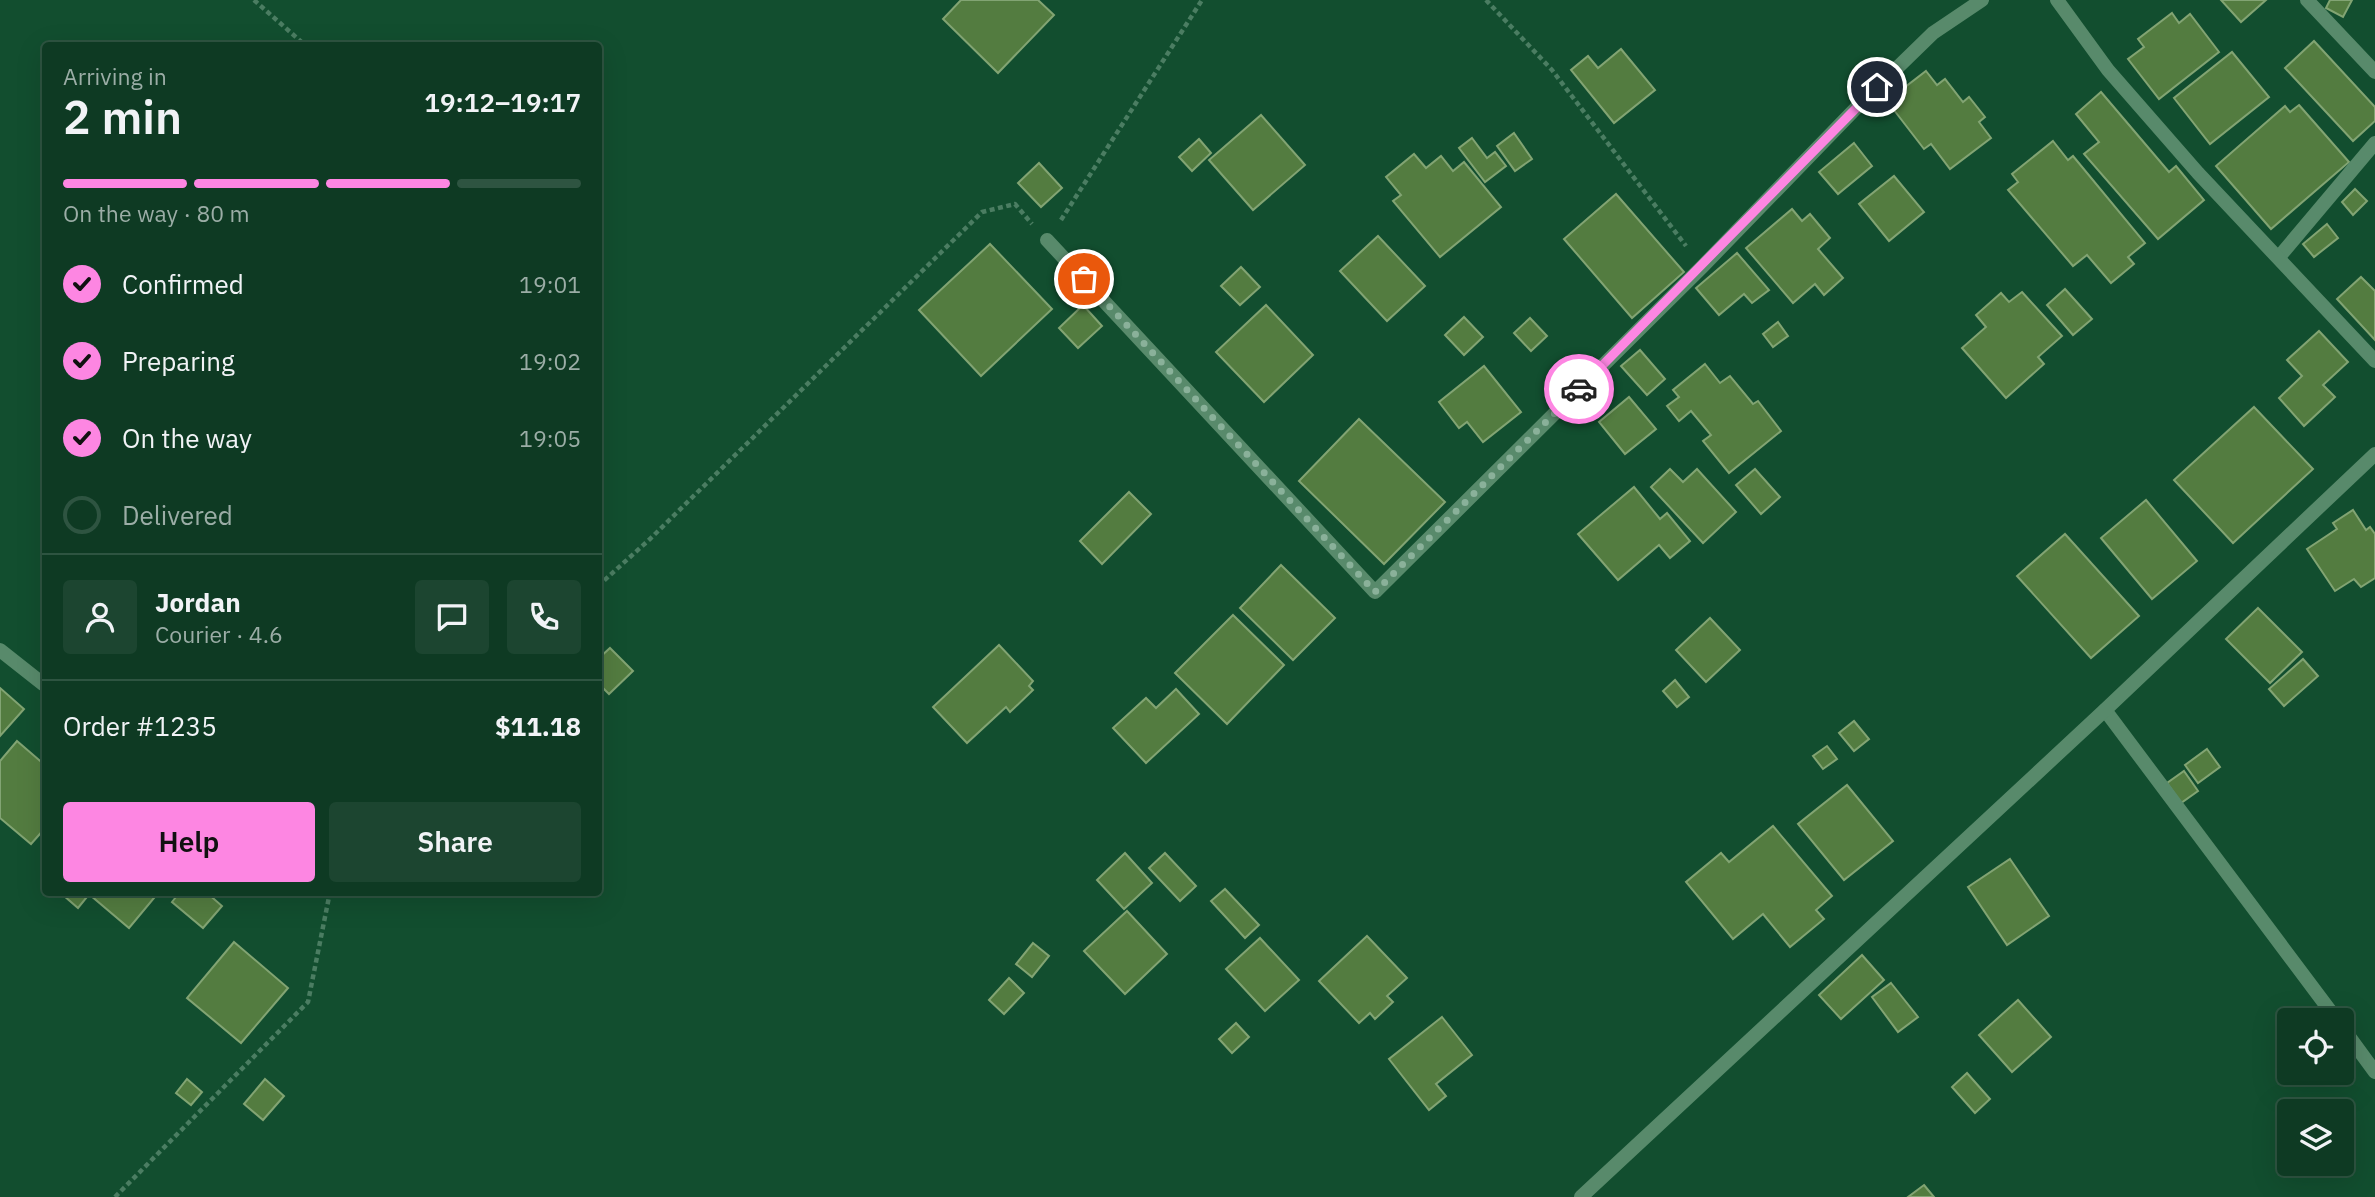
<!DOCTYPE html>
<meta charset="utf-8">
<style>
:root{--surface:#0e3a23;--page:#1c4530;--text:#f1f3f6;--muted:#9bada6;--line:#2e5441;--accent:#fd86e2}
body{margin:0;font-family:"IBM Plex Sans",sans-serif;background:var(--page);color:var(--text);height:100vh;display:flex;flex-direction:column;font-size:26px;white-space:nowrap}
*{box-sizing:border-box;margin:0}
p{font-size:23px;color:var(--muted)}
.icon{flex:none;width:38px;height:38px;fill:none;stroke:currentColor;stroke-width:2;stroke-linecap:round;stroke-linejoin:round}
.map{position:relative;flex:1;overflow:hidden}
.panel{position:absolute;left:42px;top:42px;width:560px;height:854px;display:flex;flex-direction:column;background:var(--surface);border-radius:7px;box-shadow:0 7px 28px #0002,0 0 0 2px var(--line)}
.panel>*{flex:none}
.fabs{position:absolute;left:2277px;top:1008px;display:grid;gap:14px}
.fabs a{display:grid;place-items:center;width:77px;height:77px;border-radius:7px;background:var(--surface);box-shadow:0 7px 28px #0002,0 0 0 2px var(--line);font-size:35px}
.pin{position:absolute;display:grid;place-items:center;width:60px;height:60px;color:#fff;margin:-30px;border:4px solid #fff;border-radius:50%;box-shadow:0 2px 7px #0007}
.courier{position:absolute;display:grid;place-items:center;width:70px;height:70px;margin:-35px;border:5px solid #fd86e2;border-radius:50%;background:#fff;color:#222;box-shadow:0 2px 9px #0007}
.head em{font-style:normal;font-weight:600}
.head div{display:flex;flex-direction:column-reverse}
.head{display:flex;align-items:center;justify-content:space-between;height:119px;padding:0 21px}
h1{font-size:46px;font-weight:600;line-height:52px}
.bar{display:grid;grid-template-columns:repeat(4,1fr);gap:10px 7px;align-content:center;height:84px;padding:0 21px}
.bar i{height:9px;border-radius:5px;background:var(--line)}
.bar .active{background:var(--accent)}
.bar p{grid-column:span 4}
.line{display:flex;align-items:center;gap:18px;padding:0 21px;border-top:2px solid var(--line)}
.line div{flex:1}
.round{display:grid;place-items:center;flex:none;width:74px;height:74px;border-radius:7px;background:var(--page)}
ol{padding:0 21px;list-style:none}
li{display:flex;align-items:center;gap:21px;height:77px}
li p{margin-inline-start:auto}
li .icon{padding:7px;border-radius:50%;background:var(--accent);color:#111;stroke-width:4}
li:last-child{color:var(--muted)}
li i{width:38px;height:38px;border:4px solid var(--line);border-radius:50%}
.primary-button{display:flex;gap:14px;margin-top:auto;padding:14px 21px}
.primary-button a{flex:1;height:80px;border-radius:7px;background:var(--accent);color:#111;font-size:28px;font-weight:600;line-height:80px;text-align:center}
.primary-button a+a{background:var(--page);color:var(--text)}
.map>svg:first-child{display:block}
</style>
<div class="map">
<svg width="2375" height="1197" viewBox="0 0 2375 1197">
<rect width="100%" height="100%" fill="#124e2f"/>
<g fill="#537c40" stroke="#82a473" stroke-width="2">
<path d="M 961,0 L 1038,0 L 1054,15 L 998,73 L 943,19 Z"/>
<path d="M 2221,0 L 2266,0 L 2241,22 Z"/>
<path d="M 2330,0 L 2352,0 L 2343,17 L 2326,8 Z"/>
<path d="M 2172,13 L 2179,23 L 2190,14 L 2219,52 L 2159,99 L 2128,59 L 2144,47 L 2138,39 Z"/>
<path d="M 2314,41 L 2375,107 L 2375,121 L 2353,141 L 2285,68 Z"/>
<path d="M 1621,49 L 1655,90 L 1614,123 L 1571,70 L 1588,56 L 1598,68 Z"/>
<path d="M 2232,52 L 2269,97 L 2210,144 L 2174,98 Z"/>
<path d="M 1926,71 L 1937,85 L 1945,79 L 1963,102 L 1969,97 L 1985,117 L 1979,122 L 1991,138 L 1950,169 L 1931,144 L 1924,149 L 1887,101 Z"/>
<path d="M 2101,92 L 2169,172 L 2176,166 L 2204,200 L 2158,239 L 2084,154 L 2099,142 L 2076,114 Z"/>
<path d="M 2299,105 L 2349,162 L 2271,229 L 2216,166 L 2285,106 L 2290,112 Z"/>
<path d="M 1261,115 L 1305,165 L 1253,210 L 1209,160 Z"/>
<path d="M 1514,133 L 1532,159 L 1515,171 L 1497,146 Z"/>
<path d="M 1472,138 L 1487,158 L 1495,152 L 1506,166 L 1485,182 L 1459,148 Z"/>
<path d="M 1199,139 L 1211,153 L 1192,171 L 1179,157 Z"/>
<path d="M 2053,141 L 2068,160 L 2073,156 L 2145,243 L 2128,257 L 2134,264 L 2111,283 L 2087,255 L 2073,266 L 2008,190 L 2018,182 L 2012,174 Z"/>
<path d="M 1854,143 L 1872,166 L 1838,194 L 1819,172 Z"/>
<path d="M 1414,154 L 1426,168 L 1441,156 L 1453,171 L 1464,162 L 1501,207 L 1440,257 L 1393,201 L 1401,195 L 1386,177 Z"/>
<path d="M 1039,163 L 1062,188 L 1041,207 L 1018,183 Z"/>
<path d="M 1894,176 L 1924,212 L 1889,241 L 1859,204 Z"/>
<path d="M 2355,189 L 2367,201 L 2353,215 L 2342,202 Z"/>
<path d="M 1616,194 L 1684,272 L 1632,318 L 1564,239 Z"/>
<path d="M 1792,209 L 1802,221 L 1810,214 L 1830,238 L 1818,249 L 1843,278 L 1824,295 L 1815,284 L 1793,303 L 1746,248 Z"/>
<path d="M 2327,224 L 2338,238 L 2314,257 L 2303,244 Z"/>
<path d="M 1378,236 L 1425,286 L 1387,321 L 1340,271 Z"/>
<path d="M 990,244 L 1052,309 L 981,376 L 919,310 Z"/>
<path d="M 1737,253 L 1769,290 L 1752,303 L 1744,294 L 1719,315 L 1696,288 Z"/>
<path d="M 1241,267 L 1260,287 L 1240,305 L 1221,286 Z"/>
<path d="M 2361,277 L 2375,291 L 2375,340 L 2337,299 Z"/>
<path d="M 2065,289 L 2092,319 L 2073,335 L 2047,305 Z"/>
<path d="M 2022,292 L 2062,336 L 2038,357 L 2044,364 L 2006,398 L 1962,348 L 1986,327 L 1976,315 L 2001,293 L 2009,302 Z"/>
<path d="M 1083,305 L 1102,326 L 1078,348 L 1059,328 Z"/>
<path d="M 1266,305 L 1313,355 L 1264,402 L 1216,352 Z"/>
<path d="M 1464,317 L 1483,337 L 1464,355 L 1445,335 Z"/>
<path d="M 1530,318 L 1547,336 L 1531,351 L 1514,333 Z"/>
<path d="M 1778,322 L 1788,336 L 1773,347 L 1763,334 Z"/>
<path d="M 2319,331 L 2348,362 L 2323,385 L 2335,397 L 2304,426 L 2279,398 L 2302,376 L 2287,360 Z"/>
<path d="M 1640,350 L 1665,379 L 1647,395 L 1621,366 Z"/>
<path d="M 1705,364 L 1720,383 L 1730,376 L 1753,404 L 1758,401 L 1781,431 L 1729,473 L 1703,441 L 1711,435 L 1691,411 L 1679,421 L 1667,406 L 1679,397 L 1673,390 Z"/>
<path d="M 1484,366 L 1521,412 L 1483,442 L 1467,422 L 1459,428 L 1439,402 Z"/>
<path d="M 1629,397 L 1656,429 L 1625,454 L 1599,422 Z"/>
<path d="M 2254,407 L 2313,469 L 2233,543 L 2174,480 Z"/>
<path d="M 1359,419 L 1445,502 L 1384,564 L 1299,481 Z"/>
<path d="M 1670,469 L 1683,482 L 1697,469 L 1736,512 L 1703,543 L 1651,487 Z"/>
<path d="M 1755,469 L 1780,497 L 1761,514 L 1736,485 Z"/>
<path d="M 1634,487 L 1660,519 L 1667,513 L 1690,541 L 1670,558 L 1659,545 L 1618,580 L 1578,534 Z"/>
<path d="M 1129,492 L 1151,514 L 1102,564 L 1080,541 Z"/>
<path d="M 2146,500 L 2197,561 L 2152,599 L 2101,538 Z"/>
<path d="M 2353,510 L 2366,530 L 2370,527 L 2375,534 L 2375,578 L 2361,587 L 2354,579 L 2335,591 L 2307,549 L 2337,529 L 2333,523 Z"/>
<path d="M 2065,534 L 2139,616 L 2091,658 L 2017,576 Z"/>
<path d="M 1281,565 L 1335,618 L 1293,660 L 1240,608 Z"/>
<path d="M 2258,608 L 2302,652 L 2270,683 L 2226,639 Z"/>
<path d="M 1233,615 L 1284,665 L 1227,724 L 1175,673 Z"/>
<path d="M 1710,618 L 1740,650 L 1706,682 L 1676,650 Z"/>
<path d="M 999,645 L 1033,681 L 1029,686 L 1033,690 L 1010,712 L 1006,707 L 967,743 L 933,707 Z"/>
<path d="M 610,648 L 633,671 L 609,694 L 598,683 L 598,659 Z"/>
<path d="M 2303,659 L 2318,676 L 2284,706 L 2269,689 Z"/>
<path d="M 1675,680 L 1689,697 L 1677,707 L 1663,691 Z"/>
<path d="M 0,688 L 24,709 L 0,736 Z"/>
<path d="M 1176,689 L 1199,714 L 1146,763 L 1113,728 L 1146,698 L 1156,708 Z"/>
<path d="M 1854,721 L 1869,739 L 1854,751 L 1839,733 Z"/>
<path d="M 17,741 L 46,766 L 46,827 L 31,844 L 0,818 L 0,761 Z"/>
<path d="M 1827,746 L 1837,759 L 1823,769 L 1813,756 Z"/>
<path d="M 2207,749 L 2220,767 L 2198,783 L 2185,765 Z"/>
<path d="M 2184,771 L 2198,791 L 2181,803 L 2167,783 Z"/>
<path d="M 1847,785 L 1893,841 L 1844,880 L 1798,824 Z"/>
<path d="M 1773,826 L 1832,896 L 1816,910 L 1824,919 L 1790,947 L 1763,914 L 1733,939 L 1686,882 L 1721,853 L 1729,862 Z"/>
<path d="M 1125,853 L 1152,883 L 1124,909 L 1097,880 Z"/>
<path d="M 1165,853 L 1196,886 L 1180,901 L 1149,868 Z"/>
<path d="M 2010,859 L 2049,916 L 2007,945 L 1968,887 Z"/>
<path d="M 1225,889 L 1259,925 L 1245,938 L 1211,901 Z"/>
<path d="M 65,892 L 91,892 L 78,908 L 63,895 Z"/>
<path d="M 92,892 L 159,892 L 129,928 L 90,895 Z"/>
<path d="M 180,892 L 206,892 L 222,906 L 203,928 L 172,902 Z"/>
<path d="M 1127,911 L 1167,954 L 1125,994 L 1084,951 Z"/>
<path d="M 1367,936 L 1407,978 L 1387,996 L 1393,1002 L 1375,1019 L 1370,1013 L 1359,1023 L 1319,981 Z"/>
<path d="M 1260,938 L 1299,980 L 1265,1011 L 1226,969 Z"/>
<path d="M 234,942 L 288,988 L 241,1043 L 187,998 Z"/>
<path d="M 1033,943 L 1049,956 L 1032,977 L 1016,964 Z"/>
<path d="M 1862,955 L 1884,980 L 1841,1019 L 1819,995 Z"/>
<path d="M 1009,978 L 1024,993 L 1004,1014 L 989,1000 Z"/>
<path d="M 1891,983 L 1918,1017 L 1898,1032 L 1872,997 Z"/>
<path d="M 2018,1000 L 2051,1037 L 2012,1072 L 1979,1035 Z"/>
<path d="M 1442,1017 L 1472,1055 L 1436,1084 L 1446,1096 L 1429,1110 L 1389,1059 Z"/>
<path d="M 1236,1023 L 1249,1037 L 1232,1053 L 1219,1039 Z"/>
<path d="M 1967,1073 L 1990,1099 L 1975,1113 L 1952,1087 Z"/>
<path d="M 187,1079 L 202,1092 L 191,1105 L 176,1093 Z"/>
<path d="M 265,1079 L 284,1096 L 263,1120 L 244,1104 Z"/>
<path d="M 1924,1185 L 1934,1197 L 1908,1197 Z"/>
</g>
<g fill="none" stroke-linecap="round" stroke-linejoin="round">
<g stroke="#4b7d62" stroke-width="4.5" stroke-dasharray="5 3.5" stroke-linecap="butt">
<path d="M 254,0 L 306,46"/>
<path d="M 1486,0 L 1552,70 L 1686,246"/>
<path d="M 1061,220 L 1202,0"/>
<path d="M 598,586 L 650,539 L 982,212 L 1015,204 L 1032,224"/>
<path d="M 115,1197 L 308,1002 L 330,892"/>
</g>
<g stroke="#588a6b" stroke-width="14">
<path d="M 2307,0 L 2375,72"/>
<path d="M 1047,240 L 1375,592 L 1702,267 L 1859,105 L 1933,33 L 1982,0"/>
<path d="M 2279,257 L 2375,143"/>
<path d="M 2105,710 L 2337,1020"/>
<path d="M 2342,1027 L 2375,1072"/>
</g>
<g stroke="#588a6b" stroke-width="14">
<path d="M 2057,0 L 2108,70 L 2198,173 L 2375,361"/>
<path d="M 0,650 L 43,684"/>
<path d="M 1581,1197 L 2105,710 L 2375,454"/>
</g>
</g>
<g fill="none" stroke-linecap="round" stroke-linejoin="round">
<path stroke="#8ab19a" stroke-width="7" stroke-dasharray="0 12.6" d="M 1084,279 L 1375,592 L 1579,389"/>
<path stroke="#fd86e2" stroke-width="9" d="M 1579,389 L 1877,87"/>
</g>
</svg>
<div class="fabs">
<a><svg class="icon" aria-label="locate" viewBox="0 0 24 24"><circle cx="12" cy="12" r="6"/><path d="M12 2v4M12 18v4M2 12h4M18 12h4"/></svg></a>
<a><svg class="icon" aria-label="layers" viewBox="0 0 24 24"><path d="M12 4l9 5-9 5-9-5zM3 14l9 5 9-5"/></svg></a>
</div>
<div class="pin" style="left:1084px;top:279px;background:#ea580c"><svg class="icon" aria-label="bag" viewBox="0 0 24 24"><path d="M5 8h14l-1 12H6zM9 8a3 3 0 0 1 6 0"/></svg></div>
<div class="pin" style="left:1877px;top:87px;background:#1f2937"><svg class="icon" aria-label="home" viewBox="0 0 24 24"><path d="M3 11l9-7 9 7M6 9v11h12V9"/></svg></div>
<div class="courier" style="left:1579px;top:389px"><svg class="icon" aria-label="car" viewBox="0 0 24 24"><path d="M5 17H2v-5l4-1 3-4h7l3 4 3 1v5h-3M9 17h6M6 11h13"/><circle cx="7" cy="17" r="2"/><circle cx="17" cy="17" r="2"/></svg></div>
<section class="panel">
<div class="head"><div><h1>2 min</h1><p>Arriving in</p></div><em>19:12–19:17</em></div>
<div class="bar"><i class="active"></i><i class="active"></i><i class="active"></i><i></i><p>On the way · 80 m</p></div>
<ol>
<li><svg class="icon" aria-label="check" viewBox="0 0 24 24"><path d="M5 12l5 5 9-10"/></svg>Confirmed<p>19:01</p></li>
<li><svg class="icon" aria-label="check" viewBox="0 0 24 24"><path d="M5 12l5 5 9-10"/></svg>Preparing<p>19:02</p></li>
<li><svg class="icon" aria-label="check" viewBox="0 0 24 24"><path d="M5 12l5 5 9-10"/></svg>On the way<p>19:05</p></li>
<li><i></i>Delivered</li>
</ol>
<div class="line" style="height:126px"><a class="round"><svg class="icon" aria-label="person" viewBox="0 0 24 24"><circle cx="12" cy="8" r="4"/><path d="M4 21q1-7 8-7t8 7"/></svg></a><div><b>Jordan</b><p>Courier · 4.6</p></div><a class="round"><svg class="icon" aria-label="chat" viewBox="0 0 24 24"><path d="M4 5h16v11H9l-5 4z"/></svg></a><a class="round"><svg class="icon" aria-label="phone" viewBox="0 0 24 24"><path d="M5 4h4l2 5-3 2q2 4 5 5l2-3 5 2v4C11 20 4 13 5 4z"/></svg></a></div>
<div class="line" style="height:91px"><div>Order #1235</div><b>$11.18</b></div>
<div class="primary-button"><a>Help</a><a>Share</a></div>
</section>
</div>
